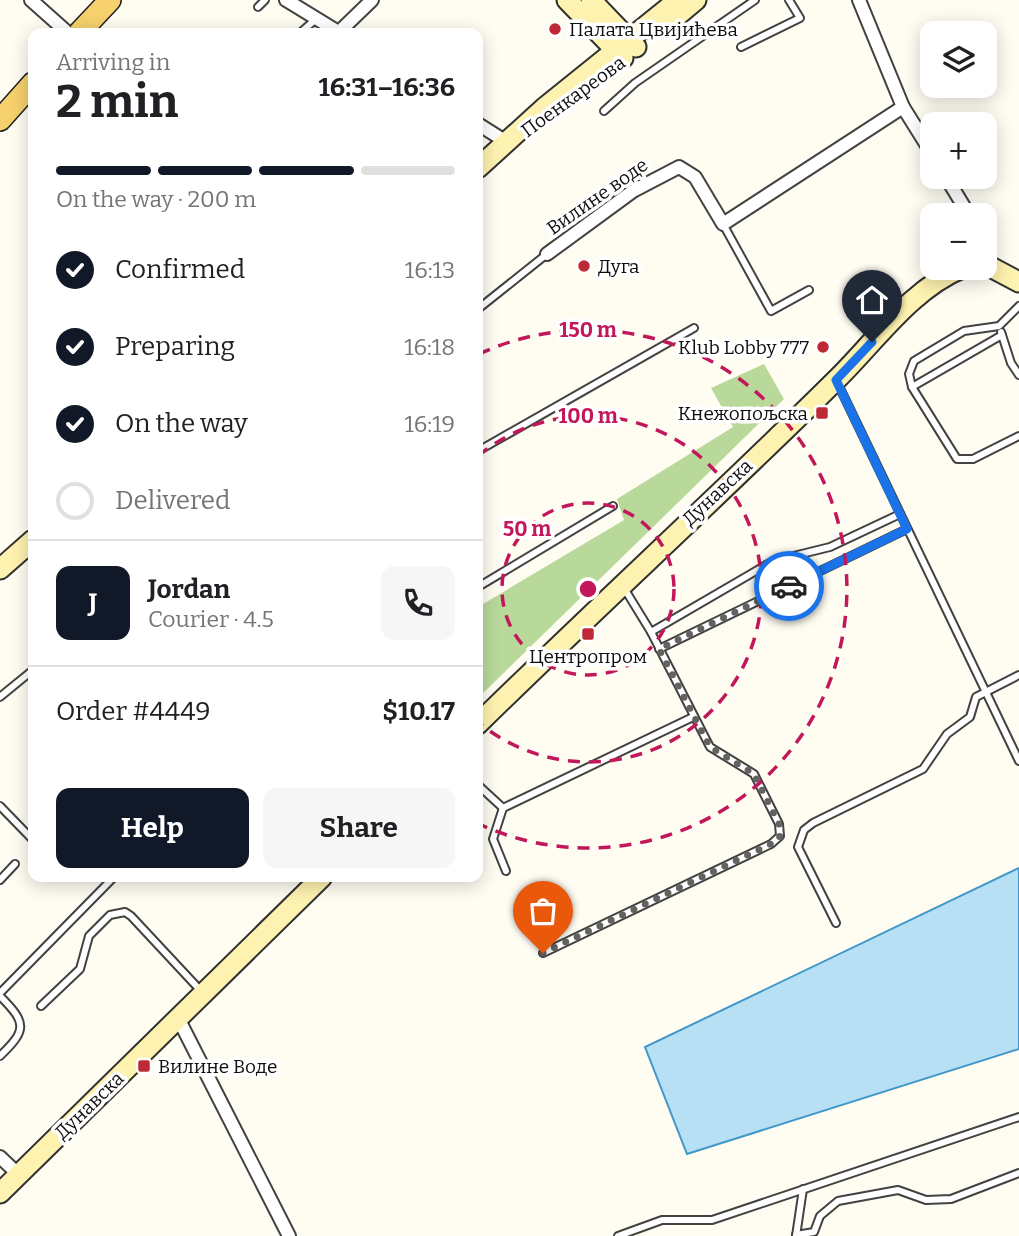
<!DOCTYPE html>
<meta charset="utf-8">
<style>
:root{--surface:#fff;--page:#f6f6f6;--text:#202124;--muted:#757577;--line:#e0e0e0;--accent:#111827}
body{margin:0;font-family:Bitter,serif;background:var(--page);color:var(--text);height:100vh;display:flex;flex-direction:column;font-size:26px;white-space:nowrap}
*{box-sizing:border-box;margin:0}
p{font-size:23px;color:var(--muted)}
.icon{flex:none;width:38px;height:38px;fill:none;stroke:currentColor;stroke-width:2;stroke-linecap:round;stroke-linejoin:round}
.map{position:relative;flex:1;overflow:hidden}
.sheet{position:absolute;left:28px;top:28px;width:455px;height:854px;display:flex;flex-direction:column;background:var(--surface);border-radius:14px;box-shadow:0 4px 18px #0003}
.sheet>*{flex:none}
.controls{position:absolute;left:920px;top:21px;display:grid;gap:14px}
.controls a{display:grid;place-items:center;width:77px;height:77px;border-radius:14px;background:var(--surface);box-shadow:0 4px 18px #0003;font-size:35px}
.pin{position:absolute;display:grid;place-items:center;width:60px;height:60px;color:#fff;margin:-72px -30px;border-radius:50% 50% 50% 0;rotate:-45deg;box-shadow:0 0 7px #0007}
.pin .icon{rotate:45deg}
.courier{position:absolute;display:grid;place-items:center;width:70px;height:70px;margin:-35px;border:5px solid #1a73e8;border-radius:50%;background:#fff;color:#222;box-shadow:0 2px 9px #0007}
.summary em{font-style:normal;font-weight:700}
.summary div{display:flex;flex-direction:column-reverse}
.summary{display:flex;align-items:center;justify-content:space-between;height:119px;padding:0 28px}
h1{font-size:46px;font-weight:700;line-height:52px}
.bar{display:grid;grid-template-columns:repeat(4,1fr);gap:10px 7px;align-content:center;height:84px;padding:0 28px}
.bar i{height:9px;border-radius:5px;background:var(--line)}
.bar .on{background:var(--accent)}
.bar p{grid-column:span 4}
.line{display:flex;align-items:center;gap:18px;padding:0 28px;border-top:2px solid var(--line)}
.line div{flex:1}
.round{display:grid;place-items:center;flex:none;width:74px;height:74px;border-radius:14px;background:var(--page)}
ol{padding:0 28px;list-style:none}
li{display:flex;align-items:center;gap:21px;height:77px}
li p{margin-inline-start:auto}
li .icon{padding:7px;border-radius:50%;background:var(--accent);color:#fff;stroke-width:4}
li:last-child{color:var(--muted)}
li i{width:38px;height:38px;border:4px solid var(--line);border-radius:50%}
.primary-button{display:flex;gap:14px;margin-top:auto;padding:14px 28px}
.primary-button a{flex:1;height:80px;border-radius:14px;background:var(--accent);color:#fff;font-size:28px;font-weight:700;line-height:80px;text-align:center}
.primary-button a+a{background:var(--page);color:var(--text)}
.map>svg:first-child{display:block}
</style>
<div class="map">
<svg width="1019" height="1236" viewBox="0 0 1019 1236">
<rect width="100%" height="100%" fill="#fffcf2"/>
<path fill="#b9d99b" d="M 764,364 L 784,399 L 478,698 L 478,607 L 624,520 L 617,499 L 733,427 L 711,388 Z"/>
<path fill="#b8e0f5" stroke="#4097ca" stroke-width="2" d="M 1019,868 L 1019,1049 L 687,1154 L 645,1047 Z"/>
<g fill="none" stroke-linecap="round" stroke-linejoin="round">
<defs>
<g id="lane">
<path d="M 258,7 L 265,0"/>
<path d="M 300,33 L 316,19"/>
<path d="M 741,47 L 800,18 L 789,0"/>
<path d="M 604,111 L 635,83 L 755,0"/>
<path d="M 723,224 L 771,311 L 809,290"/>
<path d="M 1019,306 L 999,326 L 964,331 L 914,361 L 909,374 L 912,387 L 957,459 L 973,459 L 1019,436"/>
<path d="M 478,309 L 547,254"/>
<path d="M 1001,332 L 1011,363 L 1019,375"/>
<path d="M 837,382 L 1019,761"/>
<path d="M 912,387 L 1002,335"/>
<path d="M 478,451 L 694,328"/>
<path d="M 478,587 L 613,506"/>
<path d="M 651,632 L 773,561 L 830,547 L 900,514"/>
<path d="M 659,649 L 907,529"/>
<path d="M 0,697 L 33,670"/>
<path d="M 478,785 L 503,808"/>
<path d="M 0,806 L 33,840"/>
<path d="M 503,808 L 693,717"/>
<path d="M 503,808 L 493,839 L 506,871"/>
<path d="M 0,880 L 15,864"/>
<path d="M 836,923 L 798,847 L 804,830 L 813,823 L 923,769 L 947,734 L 970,717 L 976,697 L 1019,675"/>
<path d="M 543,953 L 771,844 L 780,836 L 779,824 L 754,774 L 710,747 L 651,632 L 624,588"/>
<path d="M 0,993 L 114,877"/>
<path d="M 0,996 C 27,1023 27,1030 0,1056"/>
<path d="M 41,1006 L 80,969 L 89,936 L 110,915 L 125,912 L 131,916 L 201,991"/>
<path d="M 796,1235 L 814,1232 L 820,1216 L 838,1201 L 898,1190 L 926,1200 L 951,1199 L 1019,1173"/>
<path d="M 618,1236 L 662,1220 L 712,1220 L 1019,1117"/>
<path d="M 796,1236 L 803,1189"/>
</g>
<g id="street">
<path d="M 31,0 L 68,33"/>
<path d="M 286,0 L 340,33"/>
<path d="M 859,0 L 903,107 L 933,155"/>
<path d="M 338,33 L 372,0"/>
<path d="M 478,124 L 508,143"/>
<path d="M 946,177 L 969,215"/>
<path d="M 547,254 L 633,191 L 679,167 L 695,177 L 723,224 L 903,107"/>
<path d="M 178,1018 L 289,1236"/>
<path d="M 0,1157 L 19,1175"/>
</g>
<g id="secondary">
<path d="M 567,0 L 623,58"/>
<path d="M 591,0 L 636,47"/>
<path d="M 671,21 L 696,0"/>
<path d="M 478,168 L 544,108 L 678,0"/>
<path d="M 985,264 L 1019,282"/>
<path d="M 0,569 L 33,540"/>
<path d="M 478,724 C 596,608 718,497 836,380 C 874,343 911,289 962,268"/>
<path d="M 0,1193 L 322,877"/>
</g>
<g id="primary">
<path d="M 79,33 L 110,0"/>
<path d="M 0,120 L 33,83"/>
</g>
</defs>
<use href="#lane" stroke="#424242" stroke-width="10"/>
<use href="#street" stroke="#424242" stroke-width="16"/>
<use href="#secondary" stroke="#313131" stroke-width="23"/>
<use href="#primary" stroke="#202020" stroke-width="24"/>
<use href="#lane" stroke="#fff" stroke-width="6"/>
<use href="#street" stroke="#fff" stroke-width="12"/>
<use href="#secondary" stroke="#fdf2af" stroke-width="19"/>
<use href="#primary" stroke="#f5d06c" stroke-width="21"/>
</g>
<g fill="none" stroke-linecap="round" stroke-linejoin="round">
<path stroke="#63625e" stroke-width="7" stroke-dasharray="0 12.6" d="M 543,953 L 777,841 L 780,836 L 779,824 L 754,774 L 710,747 L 659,649 L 789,586"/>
<path stroke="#1a73e8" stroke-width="9" d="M 789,586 L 907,529 L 836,380 L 872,342"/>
</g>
<g fill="none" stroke="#c2185b" stroke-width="3.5" stroke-dasharray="12 9">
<circle cx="588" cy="589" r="86"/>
<path d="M478 456A173 173 0 1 1 478 722"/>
<path d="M479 354A259 259 0 1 1 479 824"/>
</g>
<g fill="#bd2a35" stroke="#fff" stroke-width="2.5">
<circle cx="555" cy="29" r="7"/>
<circle cx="584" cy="266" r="7"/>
<circle cx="823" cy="347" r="7"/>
<rect x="815" y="406" width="14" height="14" rx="3.5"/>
<rect x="581" y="627" width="14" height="14" rx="3.5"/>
<rect x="137" y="1059" width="14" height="14" rx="3.5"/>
</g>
<g text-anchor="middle" stroke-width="7" stroke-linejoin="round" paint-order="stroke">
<g font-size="19" fill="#0f0f0f" stroke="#fff" text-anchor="start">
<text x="569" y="36">Палата Цвијићева</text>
<text x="598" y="273">Дуга</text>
<text x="809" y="354" text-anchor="end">Klub Lobby 777</text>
<text x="808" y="420" text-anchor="end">Кнежопољска</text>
<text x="588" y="663" text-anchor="middle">Центропром</text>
<text x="158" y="1073">Вилине Воде</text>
</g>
<g font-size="19" fill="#0f0f0f" stroke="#fff">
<text transform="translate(573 96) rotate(-36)" y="7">Поенкареова</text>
<text transform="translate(597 196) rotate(-35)" y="7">Вилине воде</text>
<text transform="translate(717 492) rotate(-43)" y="7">Дунавска</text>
<text transform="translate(89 1105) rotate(-44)" y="7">Дунавска</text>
</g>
</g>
<circle cx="588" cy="589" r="10" fill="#c2185b" stroke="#fff" stroke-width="3.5"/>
<g font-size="21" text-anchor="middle" font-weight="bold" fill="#c2185b" stroke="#fff" stroke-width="7" stroke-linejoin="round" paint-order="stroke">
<text x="588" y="337">150 m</text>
<text x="588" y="423">100 m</text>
<text x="527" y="536">50 m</text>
</g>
</svg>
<div class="controls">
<a><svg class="icon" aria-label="layers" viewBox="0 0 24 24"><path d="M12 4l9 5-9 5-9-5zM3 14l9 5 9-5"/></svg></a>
<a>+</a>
<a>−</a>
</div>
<div class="pin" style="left:543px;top:953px;background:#ea580c"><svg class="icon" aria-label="bag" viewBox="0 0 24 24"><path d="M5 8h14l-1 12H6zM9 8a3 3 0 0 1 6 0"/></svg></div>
<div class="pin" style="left:872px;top:342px;background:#1f2937"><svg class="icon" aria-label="home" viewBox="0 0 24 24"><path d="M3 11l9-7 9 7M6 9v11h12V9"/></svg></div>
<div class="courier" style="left:789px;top:586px"><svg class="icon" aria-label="car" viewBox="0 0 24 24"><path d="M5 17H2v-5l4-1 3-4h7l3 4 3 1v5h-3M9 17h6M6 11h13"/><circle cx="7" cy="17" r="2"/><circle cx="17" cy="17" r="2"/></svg></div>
<section class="sheet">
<div class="summary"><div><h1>2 min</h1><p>Arriving in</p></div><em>16:31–16:36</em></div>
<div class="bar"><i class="on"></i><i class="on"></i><i class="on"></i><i></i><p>On the way · 200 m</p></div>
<ol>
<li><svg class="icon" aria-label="check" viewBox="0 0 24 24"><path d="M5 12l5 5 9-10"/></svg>Confirmed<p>16:13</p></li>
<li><svg class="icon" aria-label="check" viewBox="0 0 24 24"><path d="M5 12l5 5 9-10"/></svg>Preparing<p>16:18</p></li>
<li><svg class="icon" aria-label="check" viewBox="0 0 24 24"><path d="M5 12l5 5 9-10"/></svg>On the way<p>16:19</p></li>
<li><i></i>Delivered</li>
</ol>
<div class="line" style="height:126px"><b class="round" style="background:var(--accent);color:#fff">J</b><div><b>Jordan</b><p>Courier · 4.5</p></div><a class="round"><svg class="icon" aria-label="phone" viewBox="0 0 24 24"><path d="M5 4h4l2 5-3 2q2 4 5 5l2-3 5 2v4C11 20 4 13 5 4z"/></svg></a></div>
<div class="line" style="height:91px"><div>Order #4449</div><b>$10.17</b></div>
<div class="primary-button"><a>Help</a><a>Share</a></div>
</section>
</div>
